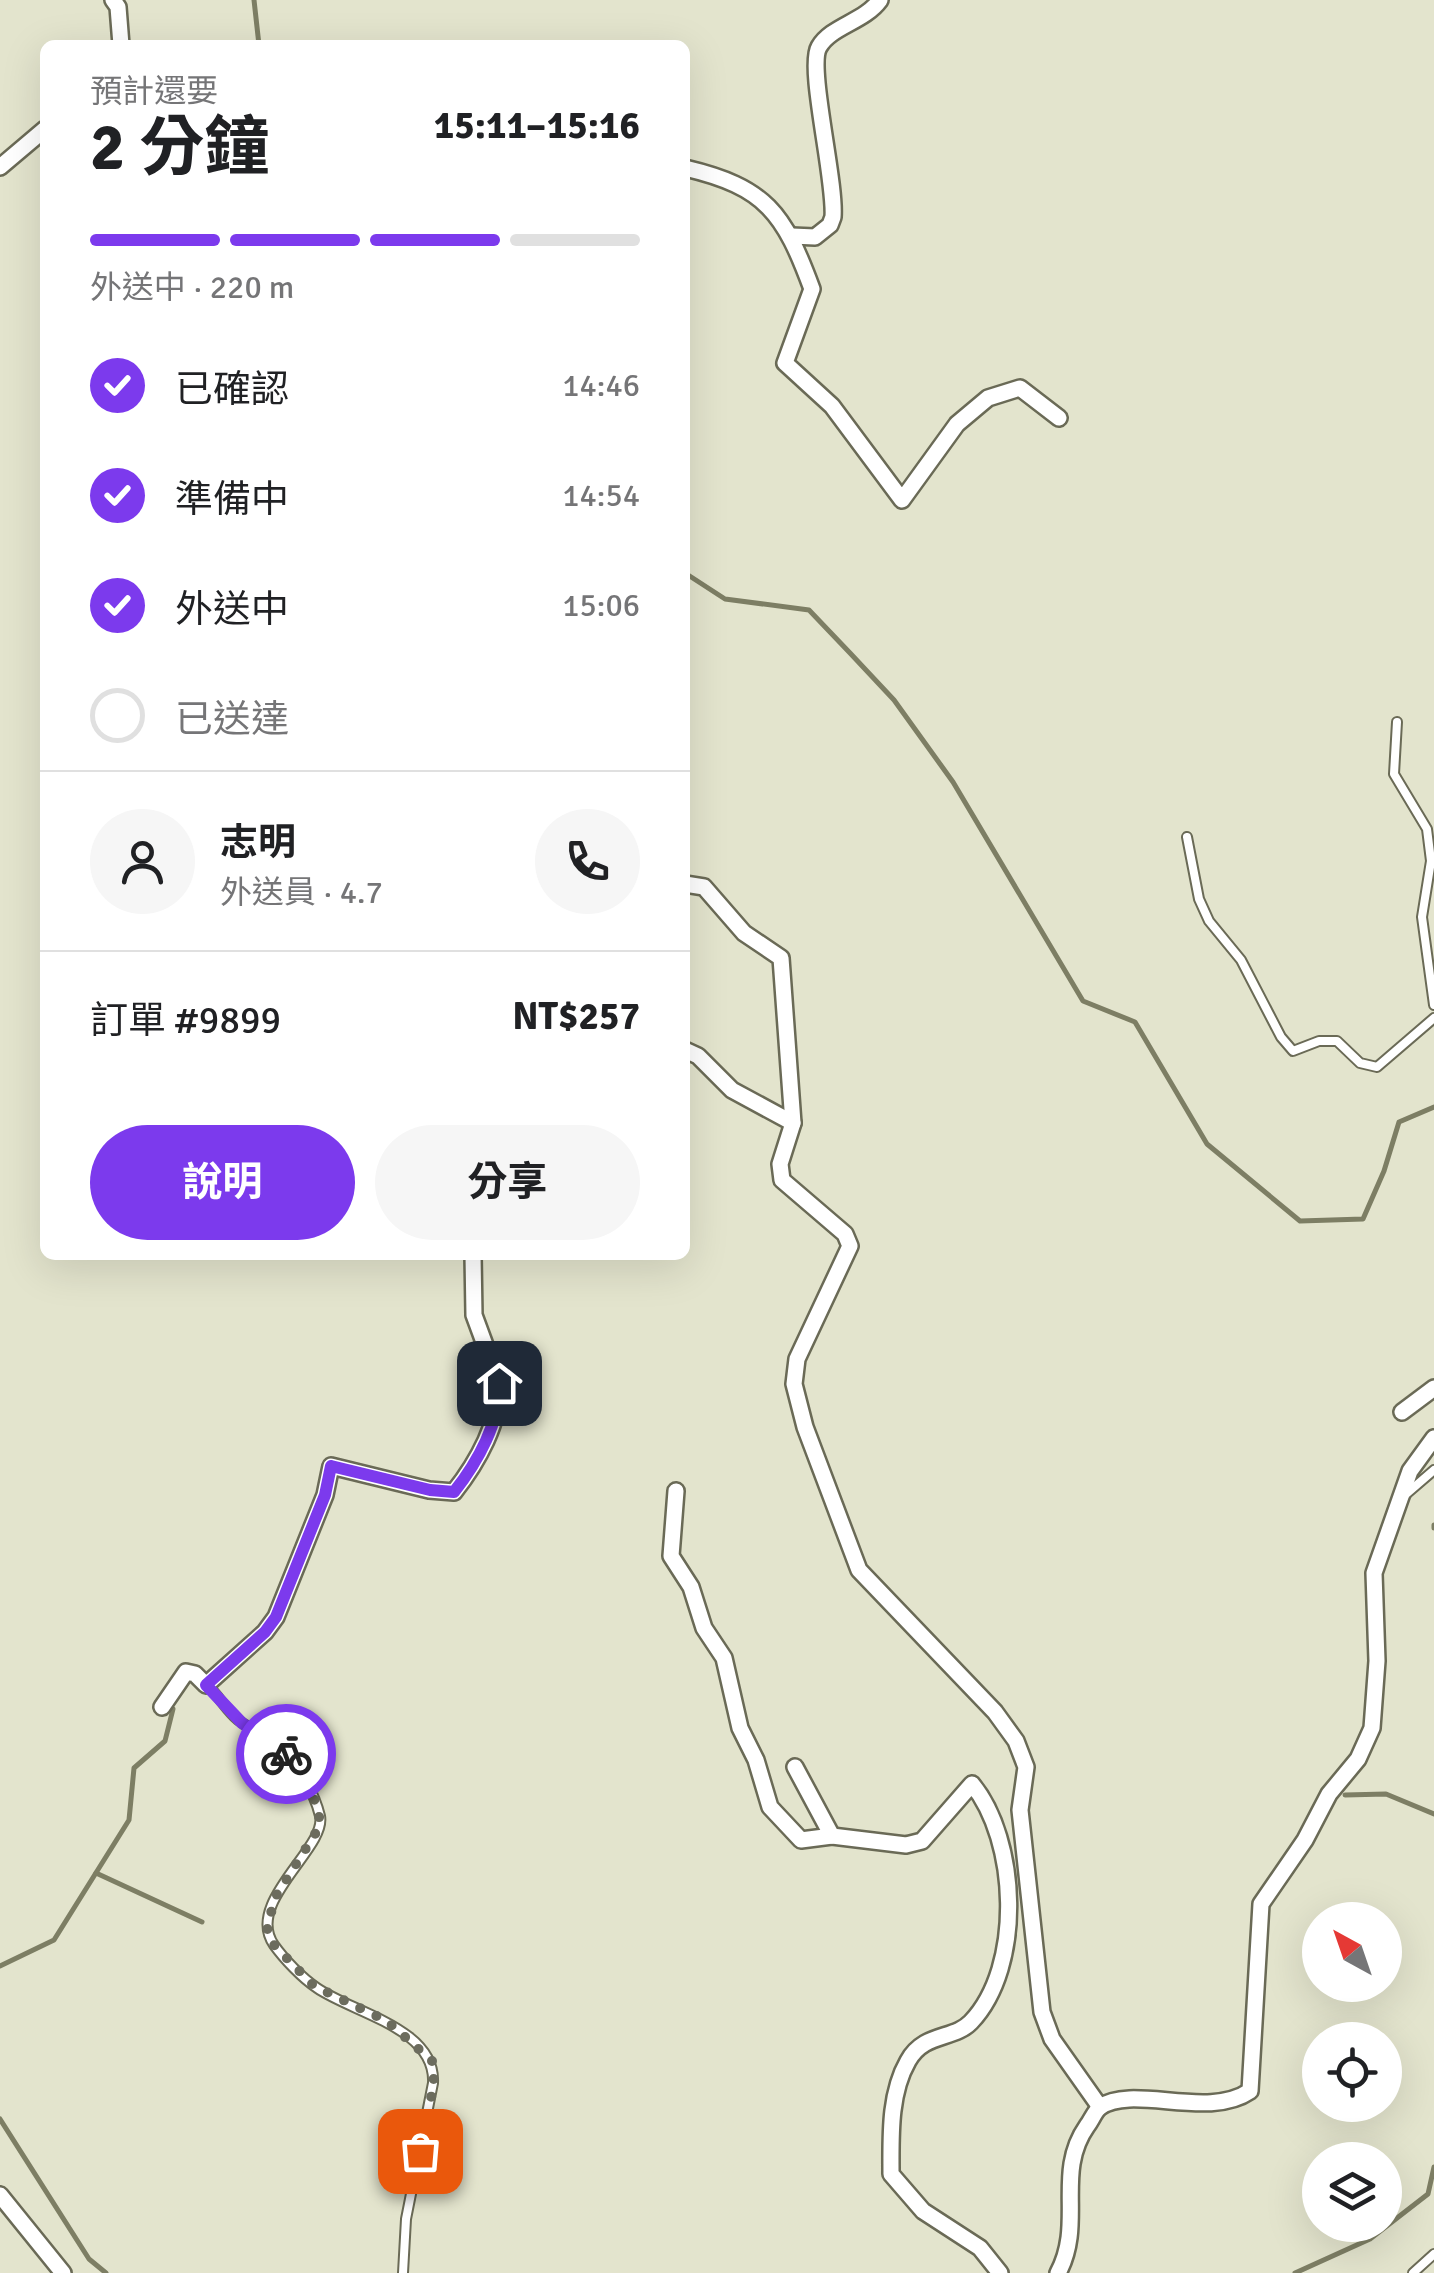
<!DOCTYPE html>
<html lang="zh-TW">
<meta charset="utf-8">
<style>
:root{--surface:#fff;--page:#f6f6f6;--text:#202124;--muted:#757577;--line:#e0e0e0;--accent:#7c3aed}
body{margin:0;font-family:Signika,"Noto Sans TC",sans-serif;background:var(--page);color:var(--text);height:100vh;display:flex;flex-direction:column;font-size:38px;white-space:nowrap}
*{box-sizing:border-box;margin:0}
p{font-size:32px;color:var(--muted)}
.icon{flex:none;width:55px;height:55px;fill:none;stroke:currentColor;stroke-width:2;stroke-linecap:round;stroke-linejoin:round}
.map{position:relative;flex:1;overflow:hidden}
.side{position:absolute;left:40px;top:40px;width:650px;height:1220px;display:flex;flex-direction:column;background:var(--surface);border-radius:15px;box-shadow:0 10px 40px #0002}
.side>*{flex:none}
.needle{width:65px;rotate:320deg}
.buttons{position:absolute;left:1302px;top:1902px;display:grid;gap:20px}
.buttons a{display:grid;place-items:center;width:100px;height:100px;border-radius:50%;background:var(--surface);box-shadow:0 10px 40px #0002;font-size:50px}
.pin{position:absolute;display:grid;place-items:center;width:85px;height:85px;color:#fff;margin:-42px;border-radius:20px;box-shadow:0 5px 15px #0006}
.courier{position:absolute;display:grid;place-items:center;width:100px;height:100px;margin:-50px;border:8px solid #7c3aed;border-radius:50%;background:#fff;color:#222;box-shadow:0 2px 12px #0007}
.overview em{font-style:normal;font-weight:700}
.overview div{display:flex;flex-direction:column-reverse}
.overview{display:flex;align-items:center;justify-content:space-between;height:170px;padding:0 50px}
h1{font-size:65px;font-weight:700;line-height:75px}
.bar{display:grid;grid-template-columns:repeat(4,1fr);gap:15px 10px;align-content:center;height:120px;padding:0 50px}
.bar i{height:12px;border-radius:8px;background:var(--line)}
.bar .active{background:var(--accent)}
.bar p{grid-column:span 4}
.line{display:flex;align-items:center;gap:25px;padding:0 50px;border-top:2px solid var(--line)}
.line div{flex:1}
.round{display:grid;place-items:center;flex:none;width:105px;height:105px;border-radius:52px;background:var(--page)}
ol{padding:0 50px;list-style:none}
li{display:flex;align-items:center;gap:30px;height:110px}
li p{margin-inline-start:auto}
li .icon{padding:10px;border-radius:50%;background:var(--accent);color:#fff;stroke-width:4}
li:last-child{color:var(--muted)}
li i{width:55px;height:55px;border:5px solid var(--line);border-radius:50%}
.primary-button{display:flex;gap:20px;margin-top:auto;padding:20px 50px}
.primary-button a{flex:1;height:115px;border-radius:60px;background:var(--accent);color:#fff;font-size:40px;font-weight:700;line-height:115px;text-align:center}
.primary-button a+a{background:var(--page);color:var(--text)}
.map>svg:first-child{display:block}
</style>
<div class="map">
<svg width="1434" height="2273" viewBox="0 0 1434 2273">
<rect width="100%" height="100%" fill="#e3e4cd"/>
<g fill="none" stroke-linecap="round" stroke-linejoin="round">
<g stroke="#7d7e64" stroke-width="5">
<path d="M 254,0 L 259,45"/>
<path d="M 685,573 L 725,599 L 809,610 L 850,653 L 894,700 L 953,782 L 1083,1001 L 1135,1022 L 1207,1144 L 1300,1221 L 1363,1219 L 1384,1171 L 1399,1122 L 1434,1107"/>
<path d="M 1434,1525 L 1434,1528"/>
<path d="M 1345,1795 L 1386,1794 L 1434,1814"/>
<path d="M 96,1873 L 202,1922"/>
<path d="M 0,1966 L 54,1940 L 129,1820 L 134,1768 L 165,1741 L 173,1709"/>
<path d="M 0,2119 L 89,2259 L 106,2273"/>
<path d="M 1295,2273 L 1370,2239 L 1428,2194 L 1434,2167"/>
</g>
<defs>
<g id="lane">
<path d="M 1397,722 L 1394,774 L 1427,829 L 1431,861 L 1422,917 L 1434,1005"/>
<path d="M 1187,837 L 1199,899 L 1209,921 L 1241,960 L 1281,1037 L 1293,1051 L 1319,1041 L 1337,1041 L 1360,1063 L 1377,1067 L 1434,1018"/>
<path d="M 1405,1495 L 1434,1470"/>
<path d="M 208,1686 C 219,1696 226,1710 238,1720 C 250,1729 265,1735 277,1745 C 296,1761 314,1791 320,1816 C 327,1848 244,1902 274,1945 C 284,1959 302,1978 317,1988 C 353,2013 436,2028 433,2083 L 406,2219 L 403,2273"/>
<path d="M 1413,2273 L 1434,2254"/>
</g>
<g id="street">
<path d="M 113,0 L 118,7 L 121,45"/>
<path d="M 0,167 L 45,129"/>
<path d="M 685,168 C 766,187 784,213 812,289 L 785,363 L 832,406 L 902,500 L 957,424 L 988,398 L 1020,388 L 1059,418"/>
<path d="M 792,236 L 815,237 L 830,225 L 833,217 C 836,181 807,67 819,47 C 831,26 864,22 880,0"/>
<path d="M 685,884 L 704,887 L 744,933 L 781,958 L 793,1123"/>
<path d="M 685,1050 L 698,1056 L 732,1090 L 793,1123 L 780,1164 L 782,1180 L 845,1234 L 850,1246 L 797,1359 L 794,1384 L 805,1427 L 859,1570 L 995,1712 L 1016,1741 L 1026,1767 L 1020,1810 L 1042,2012 L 1052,2039 L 1100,2107"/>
<path d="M 1402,1412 L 1434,1388"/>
<path d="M 676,1491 L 671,1556 L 691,1587 L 704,1628 L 724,1658 L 740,1728 L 756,1760 L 770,1807 L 801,1840 L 832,1836 L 906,1845 L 922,1841 L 972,1784 C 1018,1840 1024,1966 971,2022 C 954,2040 924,2032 908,2061 C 889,2094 891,2137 891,2174 L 923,2211 L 980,2248 L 1000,2273"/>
<path d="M 162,1707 L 186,1672 L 195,1674 L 206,1685 L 265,1632 L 276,1617 L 325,1495 L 331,1466 L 429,1490 L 454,1492 C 477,1463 501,1421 499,1383 L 474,1315 L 473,1255"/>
<path d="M 795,1767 L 832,1836"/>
<path d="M 0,2195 L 63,2273"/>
<path d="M 1058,2273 C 1085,2223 1054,2173 1087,2126 C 1091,2121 1095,2111 1100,2107 C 1133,2084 1208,2120 1250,2091 L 1261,1904 L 1305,1840 L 1329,1794 L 1358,1759 L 1372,1728 L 1377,1661 L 1374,1573 L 1410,1471 L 1434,1438"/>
</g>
</defs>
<use href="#lane" stroke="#6a6a56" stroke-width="12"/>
<use href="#street" stroke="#6a6a56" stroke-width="20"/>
<use href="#lane" stroke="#fff" stroke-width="8"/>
<use href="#street" stroke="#fff" stroke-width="15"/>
</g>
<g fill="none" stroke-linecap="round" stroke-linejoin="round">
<path stroke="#6c6c5e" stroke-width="10" stroke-dasharray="0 18" d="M 286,1754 C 302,1774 319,1799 320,1826 L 276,1896 L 267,1926 L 268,1934 L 274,1945 L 314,1986 L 387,2021 L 432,2061 L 434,2083 L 420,2151"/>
<path stroke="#7c3aed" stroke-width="12" d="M 286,1754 L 242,1723 L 206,1685 L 265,1632 L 276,1617 L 325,1495 L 331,1466 L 430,1490 L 454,1492 C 477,1463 501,1421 499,1383"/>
</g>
</svg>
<div class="buttons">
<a><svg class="needle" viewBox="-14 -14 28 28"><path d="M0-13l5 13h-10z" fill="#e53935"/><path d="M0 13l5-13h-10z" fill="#757577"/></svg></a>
<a><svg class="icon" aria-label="locate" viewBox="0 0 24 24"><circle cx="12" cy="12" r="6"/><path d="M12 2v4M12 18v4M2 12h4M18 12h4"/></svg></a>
<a><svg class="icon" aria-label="layers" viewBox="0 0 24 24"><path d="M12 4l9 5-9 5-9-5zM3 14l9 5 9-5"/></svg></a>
</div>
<div class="pin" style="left:420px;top:2151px;background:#ea580c"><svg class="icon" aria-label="bag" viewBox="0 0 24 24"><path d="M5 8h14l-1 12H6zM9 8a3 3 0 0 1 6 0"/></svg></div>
<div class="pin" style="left:499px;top:1383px;background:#1f2937"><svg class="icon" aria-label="home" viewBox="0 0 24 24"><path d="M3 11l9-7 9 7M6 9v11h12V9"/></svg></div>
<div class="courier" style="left:286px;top:1754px"><svg class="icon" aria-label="bike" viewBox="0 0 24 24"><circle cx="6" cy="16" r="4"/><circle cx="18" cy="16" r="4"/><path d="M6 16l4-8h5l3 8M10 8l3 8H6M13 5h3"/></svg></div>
<section class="side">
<div class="overview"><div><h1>2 分鐘</h1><p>預計還要</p></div><em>15:11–15:16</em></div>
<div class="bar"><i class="active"></i><i class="active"></i><i class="active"></i><i></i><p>外送中 · 220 m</p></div>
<ol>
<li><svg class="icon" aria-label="check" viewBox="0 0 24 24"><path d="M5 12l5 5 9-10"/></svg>已確認<p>14:46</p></li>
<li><svg class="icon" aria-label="check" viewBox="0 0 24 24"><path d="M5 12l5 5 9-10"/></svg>準備中<p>14:54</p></li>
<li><svg class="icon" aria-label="check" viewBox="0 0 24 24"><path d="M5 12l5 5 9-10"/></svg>外送中<p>15:06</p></li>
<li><i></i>已送達</li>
</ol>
<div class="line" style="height:180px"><a class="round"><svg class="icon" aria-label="person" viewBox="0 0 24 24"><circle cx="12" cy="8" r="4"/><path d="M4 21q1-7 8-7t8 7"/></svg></a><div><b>志明</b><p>外送員 · 4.7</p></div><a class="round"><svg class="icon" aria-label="phone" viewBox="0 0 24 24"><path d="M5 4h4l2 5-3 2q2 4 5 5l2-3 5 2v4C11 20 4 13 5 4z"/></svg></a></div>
<div class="line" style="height:130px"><div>訂單 #9899</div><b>NT$257</b></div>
<div class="primary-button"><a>說明</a><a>分享</a></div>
</section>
</div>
